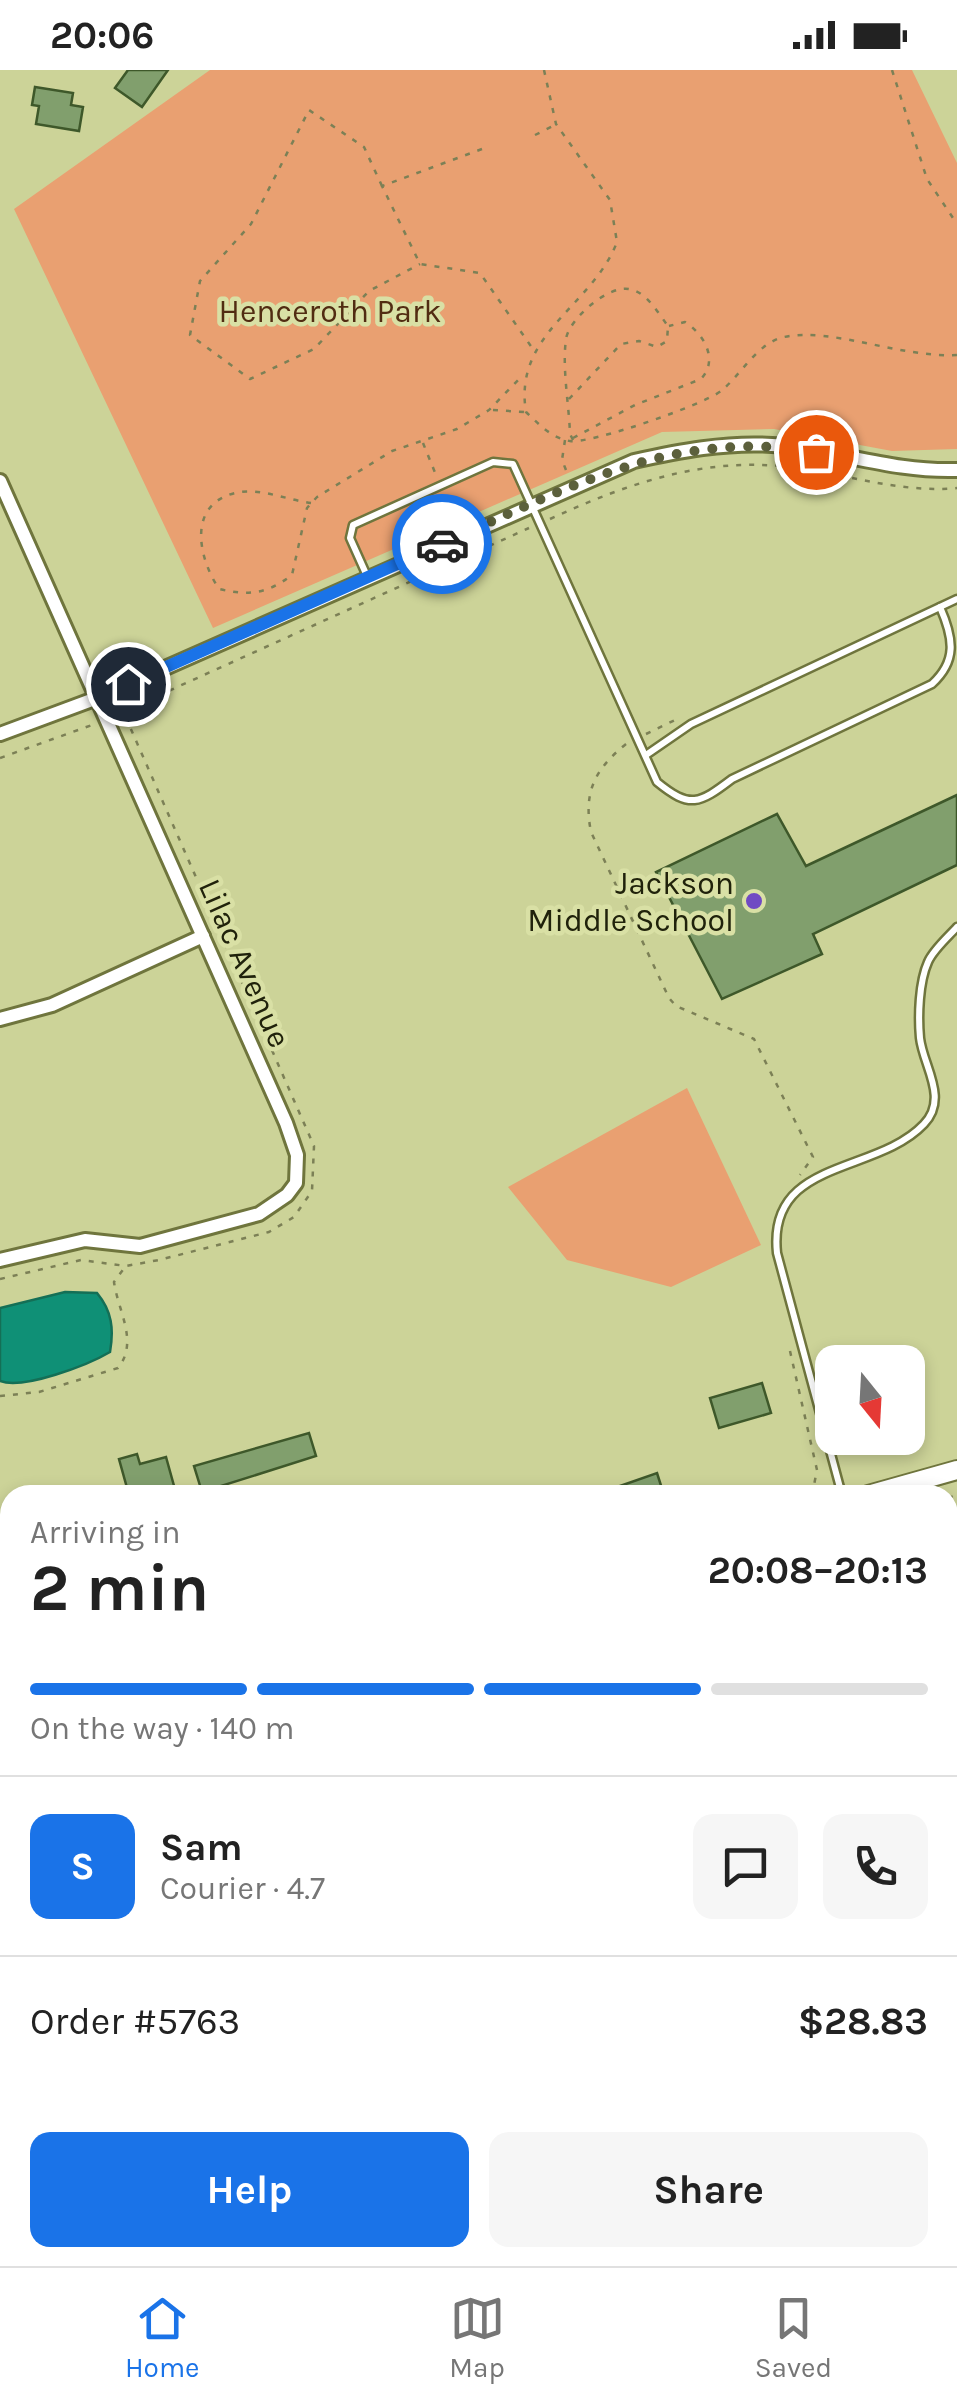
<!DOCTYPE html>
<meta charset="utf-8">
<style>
:root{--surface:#fff;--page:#f6f6f6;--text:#222;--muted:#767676;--line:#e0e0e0;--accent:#1a73e8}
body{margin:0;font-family:Karla,sans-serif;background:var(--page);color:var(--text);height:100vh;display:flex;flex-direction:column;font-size:38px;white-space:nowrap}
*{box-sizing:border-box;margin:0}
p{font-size:32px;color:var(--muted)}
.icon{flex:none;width:55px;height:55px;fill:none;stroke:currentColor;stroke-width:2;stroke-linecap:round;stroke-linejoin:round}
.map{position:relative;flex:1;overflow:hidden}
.drawer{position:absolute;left:0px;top:1415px;width:958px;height:782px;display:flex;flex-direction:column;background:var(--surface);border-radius:30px 30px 0 0;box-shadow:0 5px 15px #0003}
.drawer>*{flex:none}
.needle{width:65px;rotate:162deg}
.tools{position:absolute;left:815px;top:1275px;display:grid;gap:20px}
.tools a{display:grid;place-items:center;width:110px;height:110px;border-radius:20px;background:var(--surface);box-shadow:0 5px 15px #0003;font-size:50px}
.pin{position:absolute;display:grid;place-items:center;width:85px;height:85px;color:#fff;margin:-42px;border:5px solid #fff;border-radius:50%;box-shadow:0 2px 10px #0007}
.courier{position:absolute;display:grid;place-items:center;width:100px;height:100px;margin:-50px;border:8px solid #1a73e8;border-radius:50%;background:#fff;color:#222;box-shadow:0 2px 12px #0007}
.head em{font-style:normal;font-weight:700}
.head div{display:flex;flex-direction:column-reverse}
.head{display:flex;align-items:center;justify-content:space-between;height:170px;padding:0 30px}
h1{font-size:65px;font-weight:700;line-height:75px}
.bar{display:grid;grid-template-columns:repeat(4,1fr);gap:15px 10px;align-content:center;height:120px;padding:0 30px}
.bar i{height:12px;border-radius:8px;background:var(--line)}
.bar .current{background:var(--accent)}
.bar p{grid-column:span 4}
.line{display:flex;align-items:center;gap:25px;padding:0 30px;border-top:2px solid var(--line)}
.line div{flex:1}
.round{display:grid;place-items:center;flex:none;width:105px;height:105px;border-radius:20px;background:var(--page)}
.action{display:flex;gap:20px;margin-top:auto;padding:20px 30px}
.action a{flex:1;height:115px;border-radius:20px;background:var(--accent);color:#fff;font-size:40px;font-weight:700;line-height:115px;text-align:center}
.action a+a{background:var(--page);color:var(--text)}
.status{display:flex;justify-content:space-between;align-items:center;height:70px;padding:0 50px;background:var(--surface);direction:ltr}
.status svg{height:28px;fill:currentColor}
.dock{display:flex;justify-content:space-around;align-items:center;height:140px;border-top:2px solid var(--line);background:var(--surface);font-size:28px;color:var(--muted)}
.dock a{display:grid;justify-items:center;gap:5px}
.dock .current{color:var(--accent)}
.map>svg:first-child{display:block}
</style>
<div class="status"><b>20:06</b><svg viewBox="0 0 49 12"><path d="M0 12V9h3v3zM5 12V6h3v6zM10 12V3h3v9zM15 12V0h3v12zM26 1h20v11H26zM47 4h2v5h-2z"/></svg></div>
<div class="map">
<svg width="957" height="2196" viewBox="0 0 957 2196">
<rect width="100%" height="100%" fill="#ccd398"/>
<g fill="#e9a071">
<path d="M 210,0 L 912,0 L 957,93 L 957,379 L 892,381 L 774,359 L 662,362 L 213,558 L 14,139 Z"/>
<path d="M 687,1018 L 761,1175 L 671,1217 L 567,1190 L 508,1117 Z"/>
</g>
<g fill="#0f9076" stroke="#146f56" stroke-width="2.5">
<path d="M 65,1222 L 97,1223 C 112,1241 114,1259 110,1282 C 88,1295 23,1320 0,1311 L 0,1238 Z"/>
<path d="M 480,2188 L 565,2188 L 563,2196 L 491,2196 Z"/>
</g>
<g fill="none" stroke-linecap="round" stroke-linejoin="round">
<g stroke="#146f56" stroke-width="5">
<path d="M 0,1748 L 10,1748"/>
<path d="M 948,2146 L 957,2156"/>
</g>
</g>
<g fill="#819f6d" stroke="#3e582a" stroke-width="2.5">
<path d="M 128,0 L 168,0 L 142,37 L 115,18 Z"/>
<path d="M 35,17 L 73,23 L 71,35 L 83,37 L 79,61 L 36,54 L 39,36 L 32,35 Z"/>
<path d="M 957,725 L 957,795 L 813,864 L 822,884 L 722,929 L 656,802 L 777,744 L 806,796 Z"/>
<path d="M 762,1313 L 771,1343 L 719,1358 L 710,1328 Z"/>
<path d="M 309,1363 L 316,1386 L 202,1422 L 194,1396 Z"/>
<path d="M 137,1384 L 140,1394 L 166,1387 L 176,1423 L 129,1425 L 119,1389 Z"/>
<path d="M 657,1403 L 664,1425 L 600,1425 L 600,1423 Z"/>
</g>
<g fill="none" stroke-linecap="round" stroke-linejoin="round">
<defs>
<g id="lane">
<path d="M 367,506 L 350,468 L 353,455 L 493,392 L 513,394 L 657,712 C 690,739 699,734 732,709 L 932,614 C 957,591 954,569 940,537"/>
<path d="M 646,685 L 691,654 L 957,529"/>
<path d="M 842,1425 L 777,1183 C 767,1088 876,1105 924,1054 C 949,1028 923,996 920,968 C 918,946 919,912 928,892 C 933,880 948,867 957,857"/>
</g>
<g id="street">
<path d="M 0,411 L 286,1053 L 297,1085 L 296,1113 L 287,1125 L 259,1144 L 140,1176 L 85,1170 L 0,1190"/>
<path d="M 0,664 L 97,628 L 634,391 C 679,381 726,372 772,375 C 837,379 888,402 957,400"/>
<path d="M 0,949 L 52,935 L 203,866"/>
<path d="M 0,2039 L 10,2036"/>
</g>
<g id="secondary">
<path d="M 868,1425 L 957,1400"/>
<path d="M 0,1656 L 10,1654"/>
</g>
</defs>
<use href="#lane" stroke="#6f753d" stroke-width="11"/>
<use href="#street" stroke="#6f753d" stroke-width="18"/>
<use href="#secondary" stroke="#6f753d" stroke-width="22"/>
<g stroke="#7c8056" stroke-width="2.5" stroke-dasharray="5 8" stroke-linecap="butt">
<path d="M 544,0 L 556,54 L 610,130 L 617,172 C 592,237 513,263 526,342 C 539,354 551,368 570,371 C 591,374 703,335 721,321 C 741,305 757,273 784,267 C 833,257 900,288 957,285"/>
<path d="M 892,0 L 927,109 L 957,154"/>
<path d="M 535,65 L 555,55"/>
<path d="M 482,79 L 382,116 L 420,194 L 480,203 L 535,282"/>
<path d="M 382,116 L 364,77 L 309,40 L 251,154 L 200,211 L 190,265 L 250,309 L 314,279 L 369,221 L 420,194"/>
<path d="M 569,329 L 621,274 L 639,271 L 657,277 L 667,271 L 668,256 C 658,243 647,222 629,219 C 608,215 569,249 566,269 C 562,299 569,334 570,364 L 573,370"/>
<path d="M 493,340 L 524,342"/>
<path d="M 573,368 L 635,335 L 701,309 C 719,290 704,264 685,252 L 669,256"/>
<path d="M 565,370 L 562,390 L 568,405"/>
<path d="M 423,373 L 436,405"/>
<path d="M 311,433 C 287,430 259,417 235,423 C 186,435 199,489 219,519 C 249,526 267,524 292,505 L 307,438 L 317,427 L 392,381 L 457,359 L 489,340 L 522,306"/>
<path d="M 550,449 C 633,411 712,384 804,399 C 855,407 905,423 957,418"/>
<path d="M 122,642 L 529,458"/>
<path d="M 646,664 L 675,650"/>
<path d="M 626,674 C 595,699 583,722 591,762 L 669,928 L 676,936 L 754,969 L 813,1087 L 800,1105"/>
<path d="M 0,688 L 92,655"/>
<path d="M 0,1209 L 81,1190 L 126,1196 L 159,1190 L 269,1162 L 294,1147 L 312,1121 L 314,1076 L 123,641"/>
<path d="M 790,1281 L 817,1400 L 812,1425"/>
<path d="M 0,1326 L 39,1322 L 118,1298 C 139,1272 118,1241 114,1212 L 125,1197"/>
<path d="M 948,1428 L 957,1425"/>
<path d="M 0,1684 L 10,1682"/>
<path d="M 0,1828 L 10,1826"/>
</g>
<use href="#lane" stroke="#fff" stroke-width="6"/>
<use href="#street" stroke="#fff" stroke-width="12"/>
<use href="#secondary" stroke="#fff" stroke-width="18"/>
</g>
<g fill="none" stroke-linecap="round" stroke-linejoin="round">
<path stroke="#5c603c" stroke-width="10" stroke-dasharray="0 18" d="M 442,474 C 567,418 674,358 816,382"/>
<path stroke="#1a73e8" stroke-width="12" d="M 128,614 L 442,474"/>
</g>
<circle fill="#704ac3" stroke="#d9e0a5" stroke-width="4" cx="754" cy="831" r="10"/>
<g text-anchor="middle" stroke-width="9" stroke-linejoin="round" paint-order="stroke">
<g font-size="32" fill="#512c12" stroke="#d9e0a5">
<text x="330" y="252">Henceroth Park</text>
</g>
<g font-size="32" fill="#20220b" stroke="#d9e0a5" text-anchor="end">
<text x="734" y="824">Jackson<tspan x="734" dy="37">Middle School</tspan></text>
</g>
<g font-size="32" fill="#20220b" stroke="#d9e0a5">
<text transform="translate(245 893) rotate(66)" y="11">Lilac Avenue</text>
</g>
</g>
</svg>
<div class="tools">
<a><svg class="needle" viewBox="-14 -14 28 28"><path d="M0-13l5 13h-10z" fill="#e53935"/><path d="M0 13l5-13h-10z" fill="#767676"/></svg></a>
</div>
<div class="pin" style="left:816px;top:382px;background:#ea580c"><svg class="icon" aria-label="bag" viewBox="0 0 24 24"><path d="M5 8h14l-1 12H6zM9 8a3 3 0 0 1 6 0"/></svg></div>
<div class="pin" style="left:128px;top:614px;background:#1f2937"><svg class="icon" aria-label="home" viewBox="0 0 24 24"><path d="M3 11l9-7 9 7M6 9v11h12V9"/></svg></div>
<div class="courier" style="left:442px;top:474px"><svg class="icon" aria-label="car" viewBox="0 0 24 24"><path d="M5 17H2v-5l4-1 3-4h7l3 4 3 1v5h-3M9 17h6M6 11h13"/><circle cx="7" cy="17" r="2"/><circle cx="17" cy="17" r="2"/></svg></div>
<section class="drawer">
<div class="head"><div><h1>2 min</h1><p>Arriving in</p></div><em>20:08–20:13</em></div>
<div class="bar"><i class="current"></i><i class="current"></i><i class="current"></i><i></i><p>On the way · 140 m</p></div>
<div class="line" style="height:180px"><b class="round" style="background:var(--accent);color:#fff">S</b><div><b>Sam</b><p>Courier · 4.7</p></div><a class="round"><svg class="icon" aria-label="chat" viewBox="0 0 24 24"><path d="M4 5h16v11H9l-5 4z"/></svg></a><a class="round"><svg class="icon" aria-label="phone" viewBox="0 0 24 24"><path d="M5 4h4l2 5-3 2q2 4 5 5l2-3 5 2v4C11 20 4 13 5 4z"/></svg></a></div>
<div class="line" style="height:130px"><div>Order #5763</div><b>$28.83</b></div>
<div class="action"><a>Help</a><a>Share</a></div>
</section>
</div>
<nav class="dock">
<a class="current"><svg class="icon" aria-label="home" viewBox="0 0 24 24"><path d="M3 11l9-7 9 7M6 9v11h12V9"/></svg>Home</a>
<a><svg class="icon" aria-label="map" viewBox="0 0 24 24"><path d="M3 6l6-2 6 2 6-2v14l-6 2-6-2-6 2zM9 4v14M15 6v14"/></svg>Map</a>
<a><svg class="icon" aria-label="saved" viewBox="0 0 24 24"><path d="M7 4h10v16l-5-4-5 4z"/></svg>Saved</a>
</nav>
